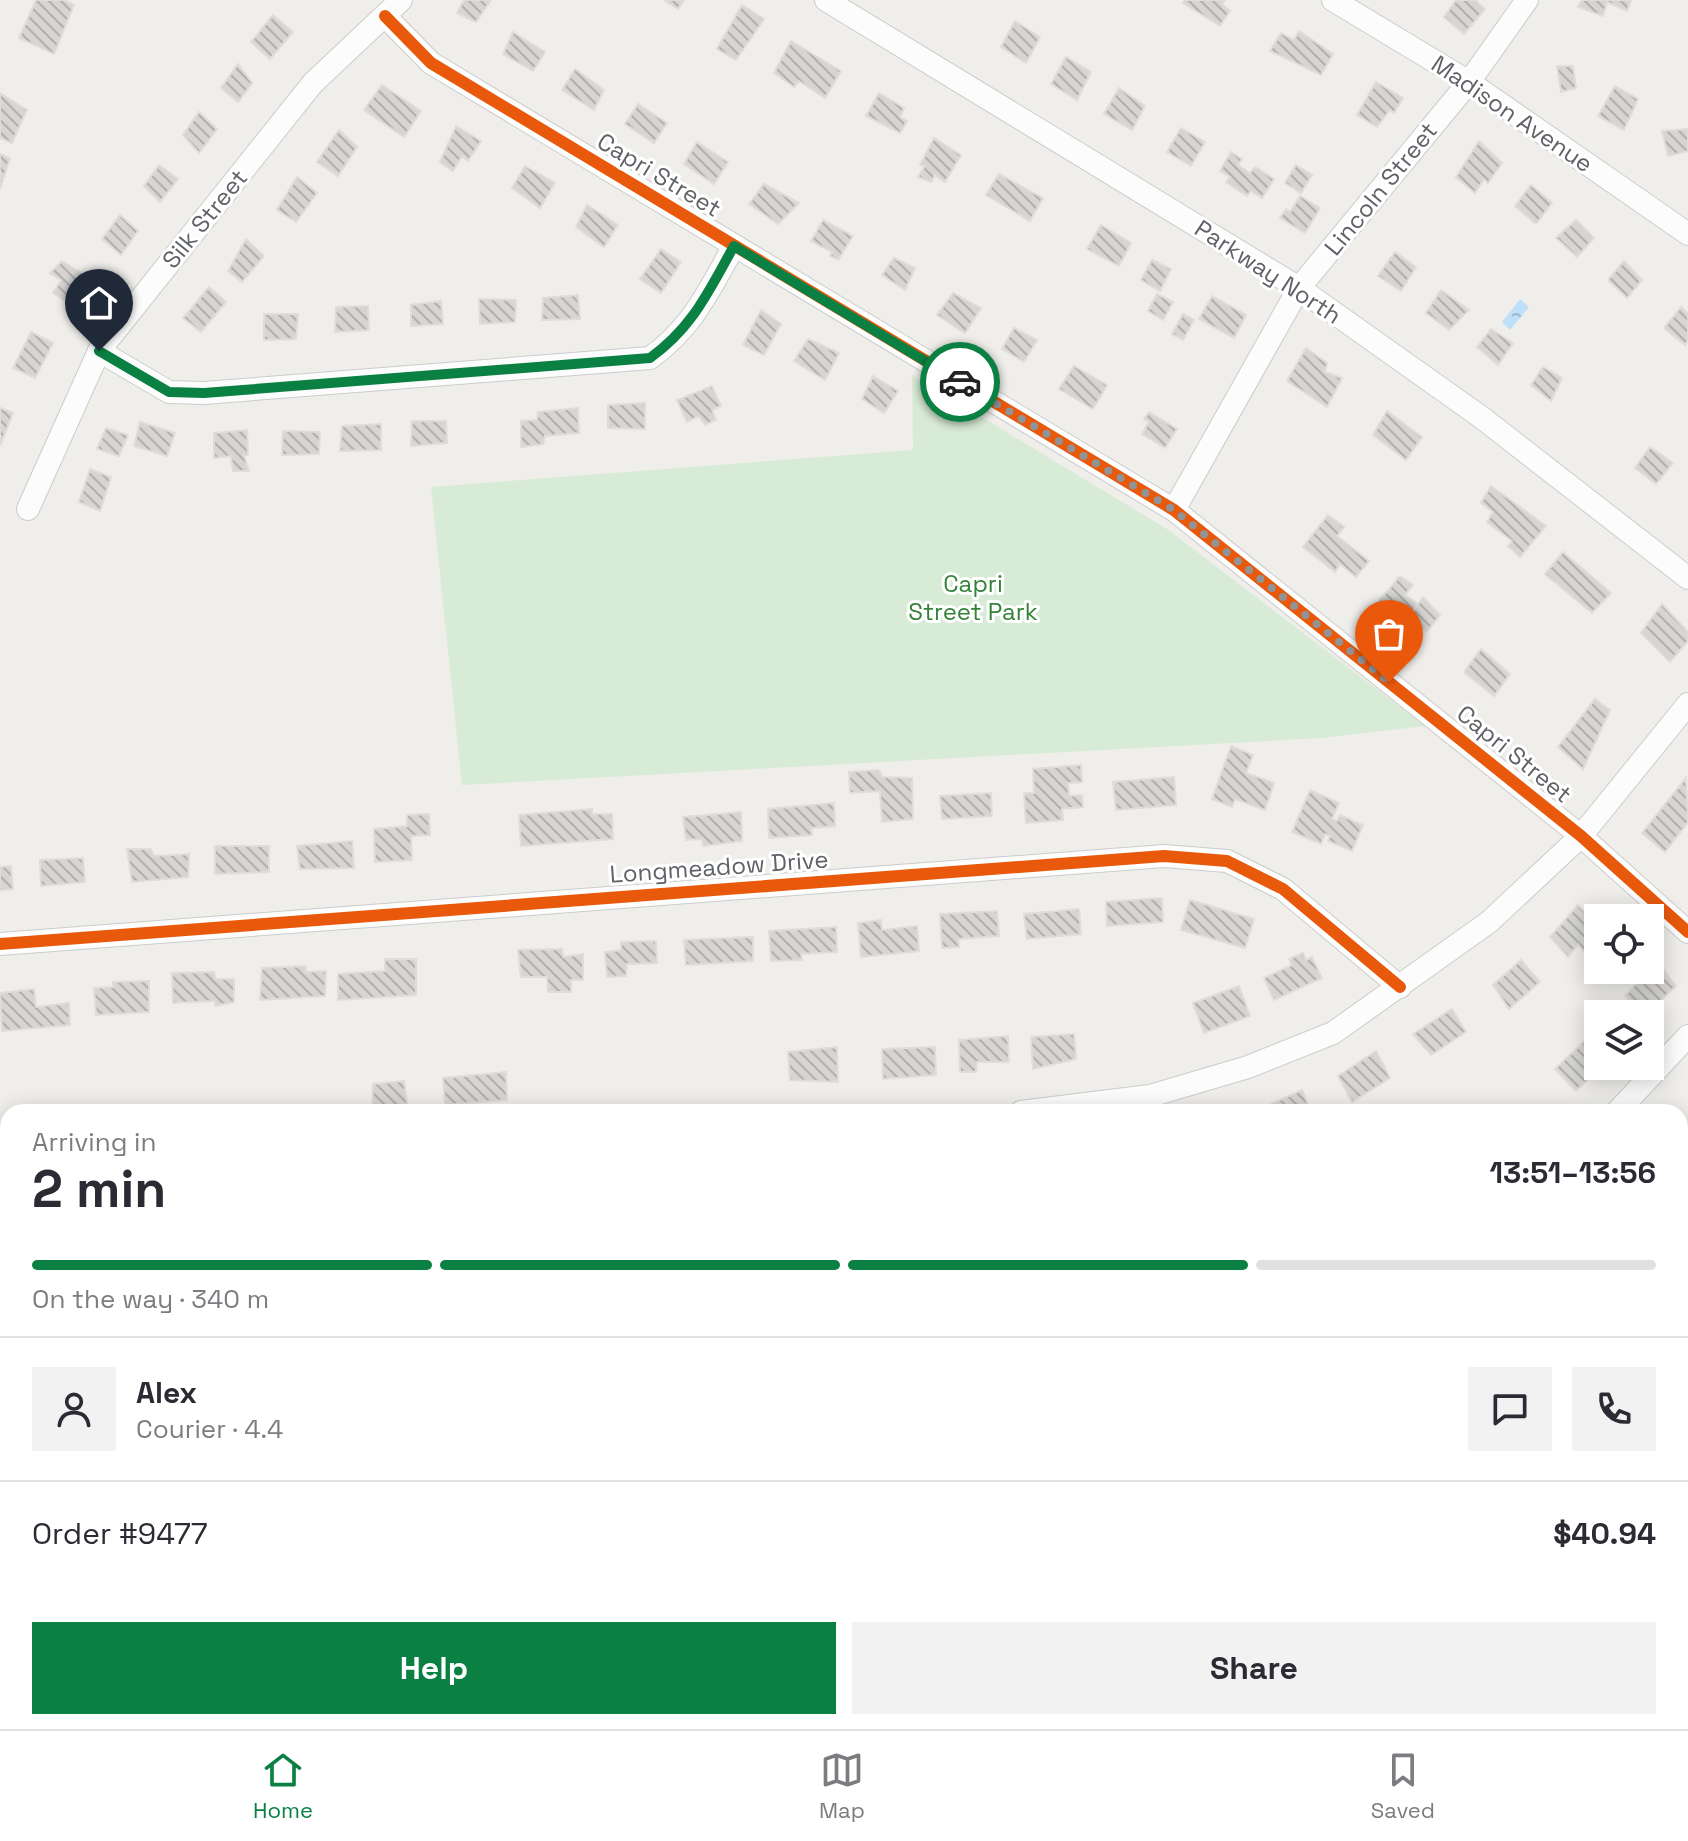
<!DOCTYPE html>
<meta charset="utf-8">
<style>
:root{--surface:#fff;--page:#f2f2f3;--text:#2b2b33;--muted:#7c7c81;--line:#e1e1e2;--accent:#0b8043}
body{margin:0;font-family:"Space Grotesk",sans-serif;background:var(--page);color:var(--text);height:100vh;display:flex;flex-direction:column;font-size:30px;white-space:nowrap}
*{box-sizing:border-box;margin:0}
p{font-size:26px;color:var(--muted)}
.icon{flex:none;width:44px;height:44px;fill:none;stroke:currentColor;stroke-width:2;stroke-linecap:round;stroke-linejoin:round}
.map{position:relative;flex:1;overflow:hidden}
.details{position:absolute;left:0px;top:1104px;width:1688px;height:626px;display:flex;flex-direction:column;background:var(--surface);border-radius:24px 24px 0 0;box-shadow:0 4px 20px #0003}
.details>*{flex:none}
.buttons{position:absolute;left:1584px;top:904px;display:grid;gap:16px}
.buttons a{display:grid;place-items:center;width:80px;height:80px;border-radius:0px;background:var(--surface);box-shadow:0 4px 20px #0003;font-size:40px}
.pin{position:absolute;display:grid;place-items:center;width:68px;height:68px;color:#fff;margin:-82px -34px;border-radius:50% 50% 50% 0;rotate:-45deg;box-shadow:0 0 8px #0007}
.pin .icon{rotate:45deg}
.courier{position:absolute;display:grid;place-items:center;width:80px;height:80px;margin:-40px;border:6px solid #0b8043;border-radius:50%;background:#fff;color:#222;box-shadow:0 2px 10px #0007}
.summary em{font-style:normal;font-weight:800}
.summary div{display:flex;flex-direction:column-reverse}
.summary{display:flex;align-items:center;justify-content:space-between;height:136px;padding:0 32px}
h1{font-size:52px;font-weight:800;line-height:60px}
.bar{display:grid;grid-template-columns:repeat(4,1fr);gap:12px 8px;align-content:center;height:96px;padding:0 32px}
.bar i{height:10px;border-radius:6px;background:var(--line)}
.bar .on{background:var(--accent)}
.bar p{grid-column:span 4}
.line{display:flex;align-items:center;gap:20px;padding:0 32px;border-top:2px solid var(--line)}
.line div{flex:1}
.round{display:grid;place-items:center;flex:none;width:84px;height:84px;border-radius:0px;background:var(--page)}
.cta{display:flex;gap:16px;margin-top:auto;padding:16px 32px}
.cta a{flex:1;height:92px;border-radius:0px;background:var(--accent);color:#fff;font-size:32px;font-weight:800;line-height:92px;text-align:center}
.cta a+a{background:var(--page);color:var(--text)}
.tab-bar{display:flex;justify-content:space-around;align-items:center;height:112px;border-top:2px solid var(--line);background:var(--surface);font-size:22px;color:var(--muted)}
.tab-bar a{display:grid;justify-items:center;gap:4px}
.tab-bar .on{color:var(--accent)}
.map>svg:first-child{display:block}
</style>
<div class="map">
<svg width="1688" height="1729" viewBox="0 0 1688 1729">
<defs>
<pattern id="water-ripples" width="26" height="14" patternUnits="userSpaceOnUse" patternTransform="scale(2)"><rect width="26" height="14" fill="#bfe0f9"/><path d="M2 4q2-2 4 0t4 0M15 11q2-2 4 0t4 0" fill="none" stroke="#9eb9cd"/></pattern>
<pattern id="building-back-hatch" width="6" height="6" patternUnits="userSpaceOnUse" patternTransform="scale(2)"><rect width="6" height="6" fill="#d6d5d3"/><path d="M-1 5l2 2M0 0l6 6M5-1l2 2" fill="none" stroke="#b1b0af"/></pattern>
</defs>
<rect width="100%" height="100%" fill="#efeeea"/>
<path fill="#d8ebd6" d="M 912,375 L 1167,529 L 1425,726 L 1322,738 L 462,785 L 431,487 L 913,450 Z"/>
<path fill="url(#water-ripples)" d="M 1520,299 L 1529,307 L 1510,330 L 1502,322 Z"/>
<g fill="url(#building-back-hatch)" stroke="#deddd9" stroke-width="2">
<path d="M 36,0 L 64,0 L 74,5 L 54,54 L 19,38 Z"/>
<path d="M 464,0 L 491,0 L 476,22 L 457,13 Z"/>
<path d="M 664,0 L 684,0 L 678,9 Z"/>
<path d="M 1185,0 L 1225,0 L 1222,4 L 1230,11 L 1220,26 L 1183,3 Z"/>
<path d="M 1456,0 L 1475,0 L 1485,9 L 1464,34 L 1444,17 Z"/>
<path d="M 1582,0 L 1631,0 L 1627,11 L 1607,2 L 1603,16 L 1578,7 Z"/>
<path d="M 742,5 L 764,19 L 736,60 L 717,49 Z"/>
<path d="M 273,15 L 293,32 L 270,59 L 251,42 Z"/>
<path d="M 1015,21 L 1040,37 L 1026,63 L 1001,47 Z"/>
<path d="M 1299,31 L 1333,54 L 1321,75 L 1270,51 L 1281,33 L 1294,40 Z"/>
<path d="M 513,32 L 545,52 L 533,71 L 503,54 Z"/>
<path d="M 791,41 L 841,71 L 825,98 L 799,81 L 794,87 L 774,73 Z"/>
<path d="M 1066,57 L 1091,72 L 1077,100 L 1051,84 Z"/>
<path d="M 238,64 L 252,83 L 238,102 L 221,88 Z"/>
<path d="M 1557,66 L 1573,66 L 1576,88 L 1561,92 Z"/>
<path d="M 575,69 L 604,90 L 594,110 L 562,90 Z"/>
<path d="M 1376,82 L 1403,98 L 1394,113 L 1390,110 L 1377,127 L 1357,115 Z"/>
<path d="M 382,85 L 421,111 L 404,137 L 364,110 Z"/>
<path d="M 1615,86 L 1638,99 L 1624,130 L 1598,116 Z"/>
<path d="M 1119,88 L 1145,106 L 1132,130 L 1104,114 Z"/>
<path d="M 0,93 L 27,110 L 12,143 L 0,138 Z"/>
<path d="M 879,93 L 904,108 L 900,117 L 907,121 L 900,133 L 866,116 Z"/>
<path d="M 638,104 L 667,123 L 654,143 L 625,124 Z"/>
<path d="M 199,112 L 217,129 L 199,153 L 183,135 Z"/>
<path d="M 456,126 L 481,141 L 468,161 L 462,156 L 453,171 L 440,162 Z"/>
<path d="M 1181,128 L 1205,142 L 1191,166 L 1167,152 Z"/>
<path d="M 1688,129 L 1688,151 L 1668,156 L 1662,131 Z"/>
<path d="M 339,130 L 357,147 L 338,176 L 317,162 Z"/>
<path d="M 934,138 L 961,155 L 945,182 L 935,175 L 931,182 L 918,177 L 925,166 L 920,165 Z"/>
<path d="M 1479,141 L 1502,163 L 1488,183 L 1484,179 L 1475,193 L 1456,177 Z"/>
<path d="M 697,142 L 728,162 L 714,184 L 684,164 Z"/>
<path d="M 1231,152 L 1242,159 L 1238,165 L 1250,173 L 1255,167 L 1274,179 L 1262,198 L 1251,191 L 1247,196 L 1226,182 L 1230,177 L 1220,171 Z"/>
<path d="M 0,154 L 10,158 L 0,189 Z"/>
<path d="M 159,165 L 178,179 L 160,202 L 144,186 Z"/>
<path d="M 1296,165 L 1312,175 L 1301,193 L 1285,183 Z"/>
<path d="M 525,166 L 555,183 L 540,208 L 512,188 Z"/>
<path d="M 999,174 L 1043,198 L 1030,221 L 986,195 Z"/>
<path d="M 297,177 L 317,193 L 296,222 L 277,210 Z"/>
<path d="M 764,184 L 799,203 L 778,224 L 749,204 Z"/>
<path d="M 1531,185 L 1552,203 L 1536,224 L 1515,206 Z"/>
<path d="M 1300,196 L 1320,208 L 1305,233 L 1280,218 L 1286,209 L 1290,212 Z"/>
<path d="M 587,205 L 618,225 L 604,247 L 576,227 Z"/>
<path d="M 120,215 L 138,231 L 121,255 L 102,239 Z"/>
<path d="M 823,220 L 853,236 L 838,260 L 830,256 L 832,252 L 811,241 Z"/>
<path d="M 1576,220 L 1594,238 L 1577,257 L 1556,238 Z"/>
<path d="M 1101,225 L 1131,243 L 1119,266 L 1087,249 Z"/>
<path d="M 246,239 L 264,256 L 242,282 L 228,271 Z"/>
<path d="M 661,249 L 681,262 L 661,293 L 640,279 Z"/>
<path d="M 1395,252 L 1416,267 L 1401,291 L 1378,276 Z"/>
<path d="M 894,258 L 915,268 L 905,290 L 882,275 Z"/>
<path d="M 1152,260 L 1171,269 L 1160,291 L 1141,280 Z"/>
<path d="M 62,261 L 91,279 L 73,306 L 53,293 L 61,280 L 50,273 Z"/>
<path d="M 1624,261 L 1642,280 L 1627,298 L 1608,280 Z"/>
<path d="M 209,287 L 226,302 L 201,332 L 183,318 Z"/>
<path d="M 1441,290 L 1469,310 L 1449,330 L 1426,313 Z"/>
<path d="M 953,293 L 981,308 L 965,333 L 937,315 Z"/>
<path d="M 1157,294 L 1173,302 L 1163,320 L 1148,311 Z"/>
<path d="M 578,295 L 580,319 L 542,320 L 543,298 Z"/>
<path d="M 1212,296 L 1246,315 L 1234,338 L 1199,319 Z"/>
<path d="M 479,299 L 516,300 L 515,322 L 480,324 Z"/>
<path d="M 441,301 L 443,324 L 411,326 L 411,305 Z"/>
<path d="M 368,306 L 369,330 L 335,332 L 336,307 Z"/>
<path d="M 1681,307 L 1688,314 L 1688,340 L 1685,345 L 1664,328 Z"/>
<path d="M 761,310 L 781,324 L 764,355 L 743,345 Z"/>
<path d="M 264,314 L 298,314 L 296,339 L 264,340 Z"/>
<path d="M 1183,314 L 1194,320 L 1183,340 L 1172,334 Z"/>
<path d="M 1014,328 L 1037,340 L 1024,362 L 1002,349 Z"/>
<path d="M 1491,329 L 1513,343 L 1498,365 L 1477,347 Z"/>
<path d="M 31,332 L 53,343 L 35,378 L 13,368 Z"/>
<path d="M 808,339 L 839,353 L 825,380 L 794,361 Z"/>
<path d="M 1306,348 L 1327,363 L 1325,372 L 1342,378 L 1327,407 L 1287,381 Z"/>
<path d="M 1074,366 L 1107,385 L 1093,409 L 1059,389 Z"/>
<path d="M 1543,367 L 1562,378 L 1551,401 L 1531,385 Z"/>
<path d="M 873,376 L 898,391 L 884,413 L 862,399 Z"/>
<path d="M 712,386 L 721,406 L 712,410 L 716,420 L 705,425 L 699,416 L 687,422 L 677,400 Z"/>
<path d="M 645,403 L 645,429 L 608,428 L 608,405 Z"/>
<path d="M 0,408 L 13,413 L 0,446 Z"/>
<path d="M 578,408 L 579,433 L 545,436 L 543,444 L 521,447 L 521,421 L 537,420 L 538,412 Z"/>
<path d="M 1387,411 L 1422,437 L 1406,460 L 1373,435 Z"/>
<path d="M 1149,412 L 1177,429 L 1165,448 L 1142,434 L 1149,422 L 1144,419 Z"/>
<path d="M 412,421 L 446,421 L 447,443 L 411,446 Z"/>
<path d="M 140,422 L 175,433 L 167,456 L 134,446 Z"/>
<path d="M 381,424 L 381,450 L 340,451 L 342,426 Z"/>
<path d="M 106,428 L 128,435 L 119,456 L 97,449 Z"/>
<path d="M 247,430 L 248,455 L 244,455 L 249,471 L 233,471 L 231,456 L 214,458 L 214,433 Z"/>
<path d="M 283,431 L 320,432 L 319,454 L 282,455 Z"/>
<path d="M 1650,447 L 1673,463 L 1656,484 L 1635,468 Z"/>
<path d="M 90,469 L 111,477 L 100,511 L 79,502 Z"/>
<path d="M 1491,486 L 1546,526 L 1520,557 L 1508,546 L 1512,541 L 1487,522 L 1493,512 L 1481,503 Z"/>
<path d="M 1328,515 L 1344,527 L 1337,536 L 1369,561 L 1356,577 L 1340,564 L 1335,572 L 1303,547 Z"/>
<path d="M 1563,552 L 1611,593 L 1592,613 L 1545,574 Z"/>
<path d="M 1400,576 L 1413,585 L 1405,595 L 1418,604 L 1404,624 L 1376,604 Z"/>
<path d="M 1423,597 L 1440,615 L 1427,632 L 1408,619 Z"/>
<path d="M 1662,604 L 1688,632 L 1688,641 L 1670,662 L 1641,633 Z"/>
<path d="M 1481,649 L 1510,674 L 1494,696 L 1464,672 Z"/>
<path d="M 1595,699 L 1610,710 L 1583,769 L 1558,747 Z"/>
<path d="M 1231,746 L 1253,755 L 1246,773 L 1274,783 L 1265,810 L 1235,799 L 1232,807 L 1212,799 Z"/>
<path d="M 1081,765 L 1082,782 L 1068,783 L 1069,796 L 1082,795 L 1083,807 L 1062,809 L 1063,820 L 1026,823 L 1024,793 L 1034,793 L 1033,769 Z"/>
<path d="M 879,770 L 882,777 L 912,778 L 913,819 L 882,822 L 880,791 L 850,793 L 849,772 Z"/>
<path d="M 1174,777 L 1176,805 L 1116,810 L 1113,782 Z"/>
<path d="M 1686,778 L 1688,822 L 1665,852 L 1642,833 Z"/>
<path d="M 1310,790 L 1339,803 L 1332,819 L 1337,821 L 1340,815 L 1363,825 L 1352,851 L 1328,841 L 1330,836 L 1325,834 L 1321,844 L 1292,832 Z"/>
<path d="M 991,793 L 992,816 L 942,819 L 940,796 Z"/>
<path d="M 834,803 L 835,826 L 811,828 L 812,835 L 769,838 L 768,809 Z"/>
<path d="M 592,809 L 592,814 L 612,814 L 613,839 L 521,846 L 519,815 Z"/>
<path d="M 741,812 L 742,841 L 703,846 L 702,839 L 686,840 L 683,817 Z"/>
<path d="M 429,814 L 430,835 L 411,836 L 412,860 L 375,862 L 374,829 L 407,826 L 407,815 Z"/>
<path d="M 352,841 L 354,868 L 300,869 L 297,846 Z"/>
<path d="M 215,846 L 269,846 L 269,872 L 215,874 Z"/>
<path d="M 127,849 L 151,849 L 154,856 L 189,854 L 188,877 L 132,882 Z"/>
<path d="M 83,858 L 85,882 L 41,886 L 40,860 Z"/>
<path d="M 11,866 L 13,889 L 0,890 L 0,867 Z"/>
<path d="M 1162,898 L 1163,922 L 1107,926 L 1106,902 Z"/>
<path d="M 1190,900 L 1254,919 L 1245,948 L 1181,930 Z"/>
<path d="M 1578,905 L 1598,925 L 1598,930 L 1593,933 L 1598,937 L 1598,950 L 1590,959 L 1578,944 L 1568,957 L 1550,937 Z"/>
<path d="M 1079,909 L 1081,934 L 1027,939 L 1024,914 Z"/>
<path d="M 997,911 L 999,936 L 958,939 L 959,947 L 942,948 L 940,914 Z"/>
<path d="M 881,920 L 882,930 L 917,926 L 919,951 L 861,957 L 858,923 Z"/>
<path d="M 836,927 L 837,952 L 801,954 L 802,960 L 771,961 L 769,931 Z"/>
<path d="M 753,937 L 753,961 L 686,965 L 684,940 Z"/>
<path d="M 656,941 L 657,963 L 627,964 L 626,976 L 607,977 L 605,952 L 621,950 L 621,942 Z"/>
<path d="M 562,949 L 563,957 L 583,954 L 583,980 L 571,980 L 571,992 L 548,992 L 547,977 L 521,977 L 518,950 Z"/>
<path d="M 1303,953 L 1306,960 L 1312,957 L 1322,978 L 1274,1000 L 1264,978 L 1292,965 L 1289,959 Z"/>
<path d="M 385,959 L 416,959 L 416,995 L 338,1000 L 338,974 L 385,971 Z"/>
<path d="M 1521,960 L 1540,982 L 1509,1009 L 1493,985 Z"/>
<path d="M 1657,961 L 1676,986 L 1647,1014 L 1625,996 Z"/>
<path d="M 306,966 L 306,972 L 326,971 L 325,996 L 260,1000 L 262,968 Z"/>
<path d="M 214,972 L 215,979 L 234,979 L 234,1002 L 215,1006 L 215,1001 L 173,1003 L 172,973 Z"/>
<path d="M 149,981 L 149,1012 L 96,1015 L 94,988 L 113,987 L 113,982 Z"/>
<path d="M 1239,986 L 1250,1016 L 1204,1033 L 1193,1003 Z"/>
<path d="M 34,989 L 36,1007 L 69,1003 L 70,1025 L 2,1031 L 0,993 Z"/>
<path d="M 1452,1009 L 1466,1032 L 1431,1055 L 1413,1034 Z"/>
<path d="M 1598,1028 L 1598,1066 L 1602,1066 L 1576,1091 L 1555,1069 Z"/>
<path d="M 1074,1034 L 1076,1059 L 1033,1069 L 1031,1037 Z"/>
<path d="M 1008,1036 L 1009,1062 L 977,1062 L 976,1072 L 960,1072 L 959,1040 Z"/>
<path d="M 837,1047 L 838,1082 L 790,1080 L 788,1052 Z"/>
<path d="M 935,1047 L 936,1075 L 883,1079 L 882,1049 Z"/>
<path d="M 1376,1051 L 1390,1078 L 1352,1102 L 1338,1076 Z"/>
<path d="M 506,1072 L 507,1100 L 445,1105 L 443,1078 Z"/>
<path d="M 404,1081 L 408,1109 L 372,1112 L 373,1084 Z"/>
<path d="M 1302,1090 L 1311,1112 L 1263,1112 L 1262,1108 Z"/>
<path d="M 1680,1141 L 1688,1148 L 1688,1158 L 1680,1167 Z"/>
<path d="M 1680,1297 L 1688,1310 L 1688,1320 L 1680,1327 Z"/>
<path d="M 1688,1439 L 1688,1476 L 1680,1482 L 1680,1445 Z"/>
<path d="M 1683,1549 L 1688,1557 L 1688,1580 L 1680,1584 L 1680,1551 Z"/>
</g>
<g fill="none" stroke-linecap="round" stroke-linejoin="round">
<defs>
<g id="minor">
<path d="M 826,0 L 1299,288 L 1481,417 L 1688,578"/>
<path d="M 1333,0 L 1469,82 L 1688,234"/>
<path d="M 385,16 L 431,63 L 1174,510 L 1581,836 L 1688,932"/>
<path d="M 99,351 L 169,392 L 204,393 L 650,358 C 693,327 708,292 734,246"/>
<path d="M 28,509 L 99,351 L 313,83 L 401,0"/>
<path d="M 1174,510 L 1299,288 L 1469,82 L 1527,0"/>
<path d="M 0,944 L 1164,856 L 1227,861 L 1283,889 L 1400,987"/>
<path d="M 1021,1112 L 1150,1096 L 1248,1067 L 1333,1033 L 1489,922 L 1581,836 L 1688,704"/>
<path d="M 1617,1112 L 1688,1036"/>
<path d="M 0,1185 L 8,1185"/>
<path d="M 1680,1389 L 1688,1383"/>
<path d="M 0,1528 L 8,1527"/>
<path d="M 1680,1633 L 1688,1629"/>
<path d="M 546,1722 L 546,1729"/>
<path d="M 1670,1722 L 1675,1729"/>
<path d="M 1406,1729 L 1439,1722"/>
</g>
</defs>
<use href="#minor" stroke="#cbcccc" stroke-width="24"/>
<use href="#minor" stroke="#fdfcfc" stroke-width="22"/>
<defs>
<g id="cycleway">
<path d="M 385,16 L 431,63 L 1174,510 L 1581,836 L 1688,932"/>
<path d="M 0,944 L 1164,856 L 1227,861 L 1283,889 L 1400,987"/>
</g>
</defs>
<use href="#cycleway" stroke="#fff" stroke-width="17"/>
<use href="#cycleway" stroke="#e8590c" stroke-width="12"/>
</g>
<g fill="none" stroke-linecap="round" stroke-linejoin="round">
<path stroke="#919496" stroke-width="8" stroke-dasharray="0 14.4" d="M 960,382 L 1174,510 L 1389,682"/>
<path stroke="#0b8043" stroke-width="10" d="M 99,351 L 169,392 L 204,393 L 650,358 C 693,327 708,292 734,246 L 960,382"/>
</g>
<g text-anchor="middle" stroke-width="6" stroke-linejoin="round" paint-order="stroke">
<g font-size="24" fill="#5f6368" stroke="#fff">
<text transform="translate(1512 114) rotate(34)" y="8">Madison Avenue</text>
<text transform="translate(659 175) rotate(31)" y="8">Capri Street</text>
<text transform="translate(1381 189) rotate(-51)" y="8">Lincoln Street</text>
<text transform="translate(205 219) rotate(-51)" y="8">Silk Street</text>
<text transform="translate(1268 272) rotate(33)" y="8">Parkway North</text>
<text transform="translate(1514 754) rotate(39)" y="8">Capri Street</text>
<text transform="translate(719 867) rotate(-4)" y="8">Longmeadow Drive</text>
</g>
<g font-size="24" fill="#348238" stroke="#fff">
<text x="973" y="592">Capri<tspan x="973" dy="28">Street Park</tspan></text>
</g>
</g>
</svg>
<div class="buttons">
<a><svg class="icon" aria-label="locate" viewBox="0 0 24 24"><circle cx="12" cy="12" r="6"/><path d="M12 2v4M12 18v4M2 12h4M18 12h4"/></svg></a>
<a><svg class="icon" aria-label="layers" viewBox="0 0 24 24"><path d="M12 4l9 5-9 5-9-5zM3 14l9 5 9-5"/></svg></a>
</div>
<div class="pin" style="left:1389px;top:682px;background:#ea580c"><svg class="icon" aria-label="bag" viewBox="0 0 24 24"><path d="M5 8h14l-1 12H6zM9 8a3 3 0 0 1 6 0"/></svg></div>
<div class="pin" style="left:99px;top:351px;background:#1f2937"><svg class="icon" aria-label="home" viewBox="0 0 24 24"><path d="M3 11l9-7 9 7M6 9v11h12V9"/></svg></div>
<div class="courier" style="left:960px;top:382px"><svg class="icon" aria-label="car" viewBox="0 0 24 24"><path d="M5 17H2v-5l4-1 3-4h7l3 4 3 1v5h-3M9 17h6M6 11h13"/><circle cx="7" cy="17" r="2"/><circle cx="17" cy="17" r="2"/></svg></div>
<section class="details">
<div class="summary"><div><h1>2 min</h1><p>Arriving in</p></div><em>13:51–13:56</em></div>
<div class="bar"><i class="on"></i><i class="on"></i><i class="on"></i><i></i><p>On the way · 340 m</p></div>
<div class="line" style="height:144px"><a class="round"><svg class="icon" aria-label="person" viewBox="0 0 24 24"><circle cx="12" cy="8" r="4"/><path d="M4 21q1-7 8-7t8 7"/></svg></a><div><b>Alex</b><p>Courier · 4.4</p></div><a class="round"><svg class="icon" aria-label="chat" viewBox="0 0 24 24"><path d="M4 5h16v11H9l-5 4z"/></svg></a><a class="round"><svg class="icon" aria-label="phone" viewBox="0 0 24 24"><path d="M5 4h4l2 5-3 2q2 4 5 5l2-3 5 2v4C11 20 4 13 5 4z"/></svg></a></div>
<div class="line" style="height:104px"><div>Order #9477</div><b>$40.94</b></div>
<div class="cta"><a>Help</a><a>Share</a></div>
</section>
</div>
<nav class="tab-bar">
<a class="on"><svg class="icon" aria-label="home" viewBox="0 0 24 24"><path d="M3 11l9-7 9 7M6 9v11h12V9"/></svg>Home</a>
<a><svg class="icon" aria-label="map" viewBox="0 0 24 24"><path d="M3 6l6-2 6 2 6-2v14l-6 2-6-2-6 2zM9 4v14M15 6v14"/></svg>Map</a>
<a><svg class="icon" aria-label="saved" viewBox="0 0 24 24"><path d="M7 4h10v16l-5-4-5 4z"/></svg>Saved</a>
</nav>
